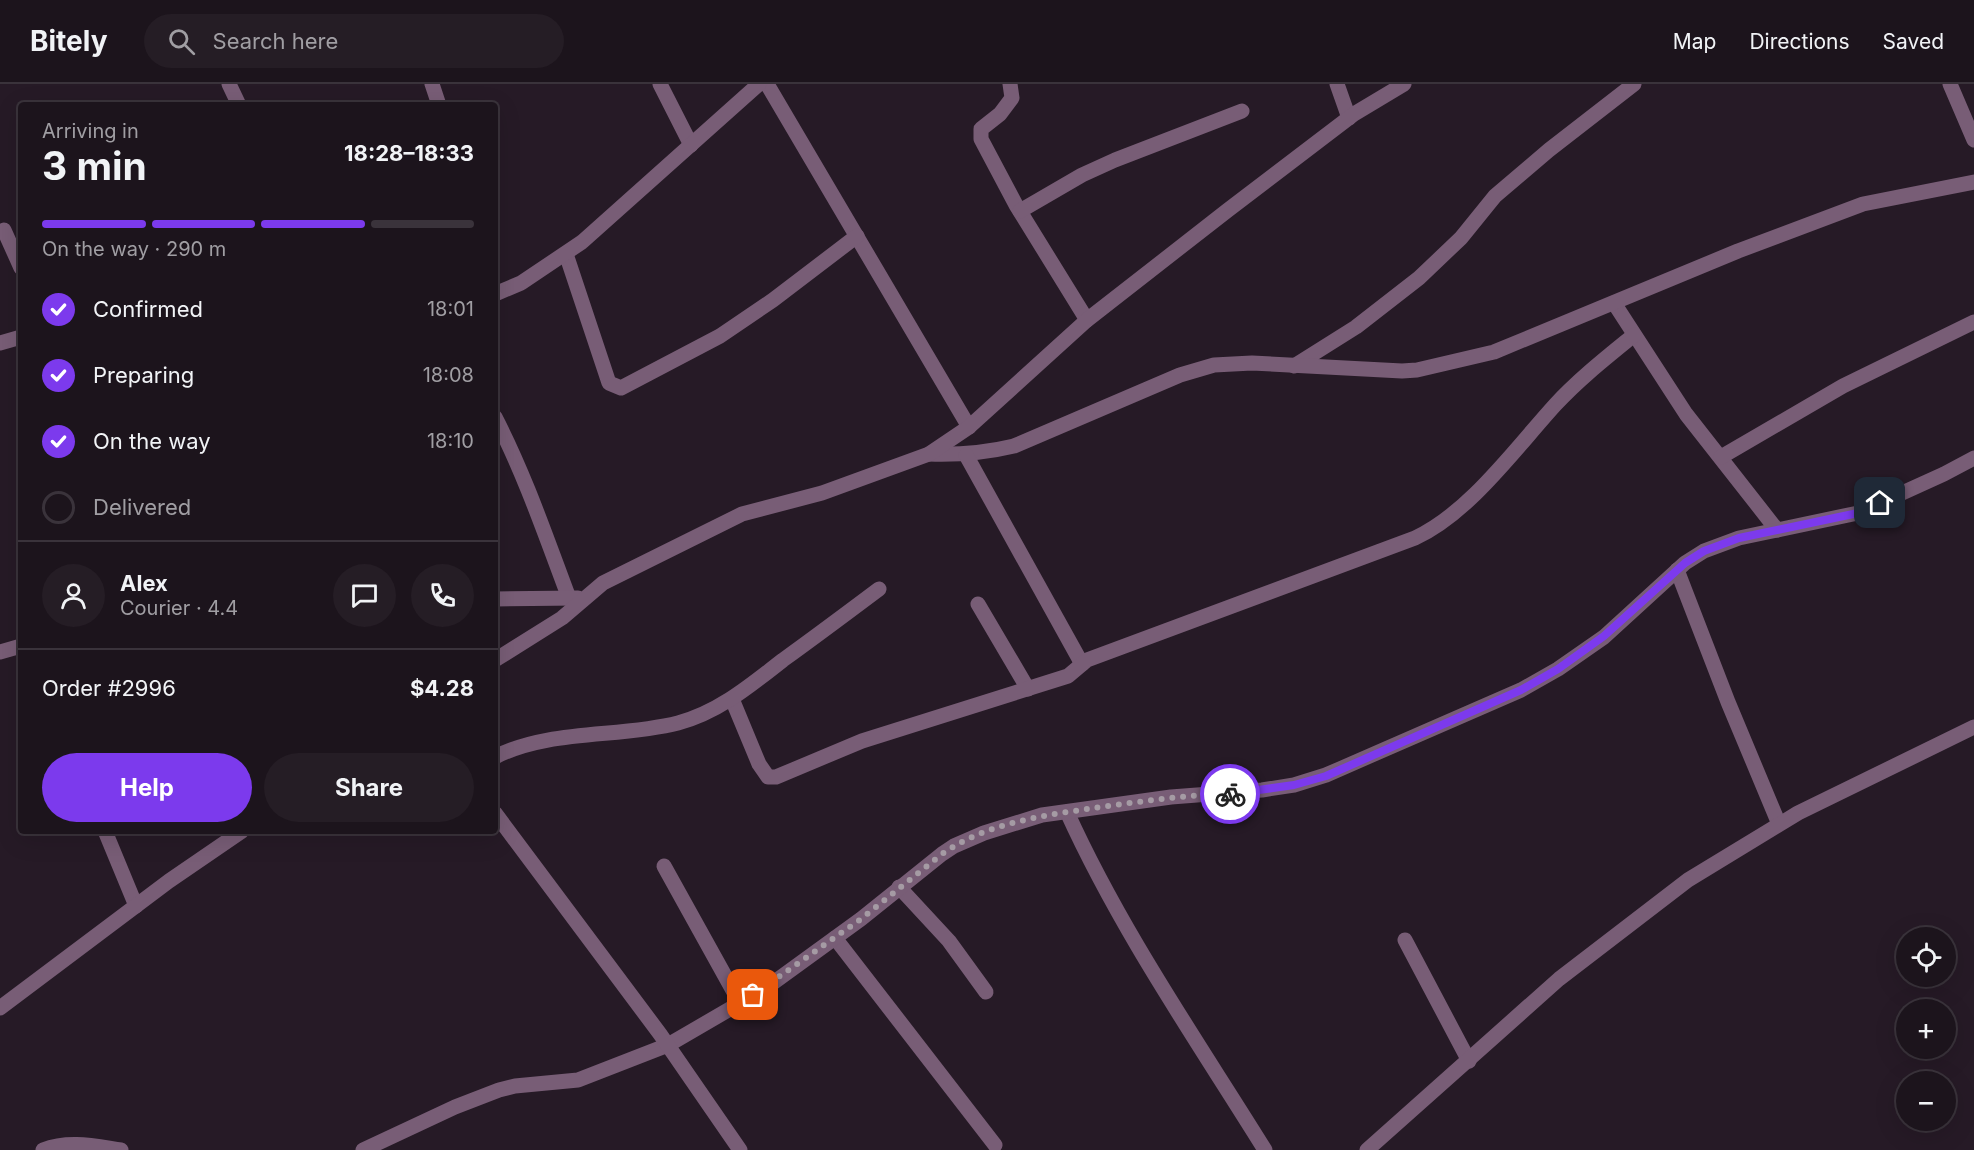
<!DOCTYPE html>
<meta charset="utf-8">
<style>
:root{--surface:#1c141c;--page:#251d25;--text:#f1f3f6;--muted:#a09ea3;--line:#3a333b;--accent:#7c3aed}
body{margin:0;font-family:Inter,sans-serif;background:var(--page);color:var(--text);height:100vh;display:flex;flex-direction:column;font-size:22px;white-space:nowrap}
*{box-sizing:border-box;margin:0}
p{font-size:20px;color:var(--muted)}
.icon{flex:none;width:33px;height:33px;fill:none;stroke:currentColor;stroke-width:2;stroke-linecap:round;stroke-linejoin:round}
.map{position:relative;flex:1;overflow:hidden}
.sheet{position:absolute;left:18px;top:18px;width:480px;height:732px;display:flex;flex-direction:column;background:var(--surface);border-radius:6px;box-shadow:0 6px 24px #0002,0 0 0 2px var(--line)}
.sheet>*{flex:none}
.buttons{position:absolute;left:1896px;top:843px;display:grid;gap:12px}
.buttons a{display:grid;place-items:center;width:60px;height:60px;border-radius:50%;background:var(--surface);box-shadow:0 6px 24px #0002,0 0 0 2px var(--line);font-size:30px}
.pin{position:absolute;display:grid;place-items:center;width:51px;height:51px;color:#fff;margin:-26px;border-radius:12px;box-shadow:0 3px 9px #0006}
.courier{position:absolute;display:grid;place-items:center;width:60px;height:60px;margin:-30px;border:4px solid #7c3aed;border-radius:50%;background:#fff;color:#222;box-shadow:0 2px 8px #0007}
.overview em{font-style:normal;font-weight:700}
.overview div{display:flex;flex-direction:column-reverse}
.overview{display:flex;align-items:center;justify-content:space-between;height:102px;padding:0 24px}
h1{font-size:39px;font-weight:700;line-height:45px}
.bar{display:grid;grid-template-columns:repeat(4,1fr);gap:9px 6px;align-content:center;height:72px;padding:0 24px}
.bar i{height:8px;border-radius:4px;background:var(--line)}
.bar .selected{background:var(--accent)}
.bar p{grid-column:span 4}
.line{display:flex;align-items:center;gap:15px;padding:0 24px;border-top:2px solid var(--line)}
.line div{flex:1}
.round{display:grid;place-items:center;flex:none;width:63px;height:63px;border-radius:32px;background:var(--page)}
ol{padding:0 24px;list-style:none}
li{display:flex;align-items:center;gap:18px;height:66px}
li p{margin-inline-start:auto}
li .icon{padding:6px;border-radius:50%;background:var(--accent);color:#fff;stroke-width:4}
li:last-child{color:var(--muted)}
li i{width:33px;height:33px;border:3px solid var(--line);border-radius:50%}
.primary-button{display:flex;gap:12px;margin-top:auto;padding:12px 24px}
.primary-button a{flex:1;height:69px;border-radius:36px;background:var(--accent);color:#fff;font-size:24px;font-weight:700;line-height:69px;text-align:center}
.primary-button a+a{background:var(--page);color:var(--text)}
header{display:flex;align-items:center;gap:36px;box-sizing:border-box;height:84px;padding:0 30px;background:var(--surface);border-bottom:2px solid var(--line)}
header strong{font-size:28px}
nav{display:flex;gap:33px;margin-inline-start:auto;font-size:21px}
.search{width:420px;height:54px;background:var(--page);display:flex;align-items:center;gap:15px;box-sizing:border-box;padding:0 21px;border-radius:33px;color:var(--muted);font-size:22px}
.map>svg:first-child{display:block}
</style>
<header>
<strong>Bitely</strong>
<div class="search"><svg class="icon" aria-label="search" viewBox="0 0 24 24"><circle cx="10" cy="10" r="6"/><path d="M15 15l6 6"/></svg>Search here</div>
<nav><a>Map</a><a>Directions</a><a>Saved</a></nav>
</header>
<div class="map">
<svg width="1974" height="1066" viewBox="0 0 1974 1066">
<rect width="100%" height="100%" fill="#261a26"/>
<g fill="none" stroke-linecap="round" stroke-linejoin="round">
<g stroke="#785d76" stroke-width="15">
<path d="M 229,0 L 239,21"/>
<path d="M 432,0 L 439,21"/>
<path d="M 660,0 L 691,61"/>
<path d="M 767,0 L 969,343"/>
<path d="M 1010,0 L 1012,14 L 1000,30 L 981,45 L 981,55 L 1016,121 L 1087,236"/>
<path d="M 1337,0 L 1349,34"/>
<path d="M 1950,0 L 1974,56"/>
<path d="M 1020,127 L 1082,91 L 1115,76 L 1242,27"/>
<path d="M 4,146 L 21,184"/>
<path d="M 566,170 L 609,299 L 621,304 L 720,252 L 773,216 L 857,152"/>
<path d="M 495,210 L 521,199 L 582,158 L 759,0"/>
<path d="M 1614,219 L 1686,330 L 1777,446"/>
<path d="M 0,259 L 21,253"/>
<path d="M 1294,282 L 1356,243 L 1419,194 L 1461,154 L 1495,112 L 1549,66 L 1634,0"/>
<path d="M 495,333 C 525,391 546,453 569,514"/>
<path d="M 929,370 C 959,371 985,369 1014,362 L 1180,291 L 1214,281 L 1252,279 L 1402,287 L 1417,286 L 1494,268 L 1738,167 L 1863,120 L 1974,98"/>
<path d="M 966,371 L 1082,580"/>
<path d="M 1721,373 L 1843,302 L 1974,238"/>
<path d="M 1677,486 L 1728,618 L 1779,740"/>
<path d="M 495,515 L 578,514"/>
<path d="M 978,520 L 1028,605"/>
<path d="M 0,568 L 21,562"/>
<path d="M 495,576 L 562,534 L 603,499 L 742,430 L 822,409 L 929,370 L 969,343 L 1087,236 L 1228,126 L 1354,30 L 1404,0"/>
<path d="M 732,615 L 759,680 L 768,693 L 776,693 L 862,657 L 1068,592 L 1087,576 L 1415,454 C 1469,429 1515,365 1555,321 C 1579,295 1607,273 1634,251"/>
<path d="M 495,673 C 549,645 620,654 678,639 C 719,628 751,601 783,576 C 815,553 847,529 879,505"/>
<path d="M 1067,728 C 1121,847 1196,955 1265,1066"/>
<path d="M 105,747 L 136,822"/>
<path d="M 664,782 L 740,919"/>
<path d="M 899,803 L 949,857 L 986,908"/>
<path d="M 835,854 L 995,1061"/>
<path d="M 1405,856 L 1469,977"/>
<path d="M 0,924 L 169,797 L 242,747"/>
<path d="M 43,1066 C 69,1056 94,1062 121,1066"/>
<path d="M 363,1066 L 455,1023 L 499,1006 L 515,1002 L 578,996 L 668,961 L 766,904 L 861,835 L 942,770 L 954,762 L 984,749 L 1042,731 L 1171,713 L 1262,706 L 1294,701 L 1326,691 L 1521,606 L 1558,585 L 1604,553 L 1685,479 L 1704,467 L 1739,454 L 1858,429 L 1944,390 L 1974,374"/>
</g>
<g stroke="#785d76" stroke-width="15">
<path d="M 495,729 L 660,950 L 740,1066"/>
<path d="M 1367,1066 L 1559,895 L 1688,796 L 1798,729 L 1974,643"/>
</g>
</g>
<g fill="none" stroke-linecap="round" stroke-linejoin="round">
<path stroke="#a59ba4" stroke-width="6" stroke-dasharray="0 10.8" d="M 753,911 L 861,835 L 942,770 C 988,738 1047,731 1101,723 C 1144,717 1186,711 1230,710"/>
<path stroke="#7c3aed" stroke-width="8" d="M 1230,710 L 1294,701 L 1326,692 L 1521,606 L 1558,585 L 1604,552 L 1685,479 L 1704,467 L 1739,454 L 1858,429 L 1880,419"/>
</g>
</svg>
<div class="buttons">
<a><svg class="icon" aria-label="locate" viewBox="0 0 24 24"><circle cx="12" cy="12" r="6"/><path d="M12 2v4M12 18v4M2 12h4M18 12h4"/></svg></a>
<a>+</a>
<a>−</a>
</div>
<div class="pin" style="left:753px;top:911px;background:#ea580c"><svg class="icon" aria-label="bag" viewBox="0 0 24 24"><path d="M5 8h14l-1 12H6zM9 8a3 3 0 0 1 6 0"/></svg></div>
<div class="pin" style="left:1880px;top:419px;background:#1f2937"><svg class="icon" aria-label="home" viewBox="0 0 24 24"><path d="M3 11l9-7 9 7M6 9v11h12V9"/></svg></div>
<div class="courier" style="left:1230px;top:710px"><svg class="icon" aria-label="bike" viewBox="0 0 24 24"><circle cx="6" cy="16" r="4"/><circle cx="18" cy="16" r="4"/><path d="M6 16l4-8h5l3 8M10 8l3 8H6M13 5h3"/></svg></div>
<section class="sheet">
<div class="overview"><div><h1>3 min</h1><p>Arriving in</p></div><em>18:28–18:33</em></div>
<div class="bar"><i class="selected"></i><i class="selected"></i><i class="selected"></i><i></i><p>On the way · 290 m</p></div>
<ol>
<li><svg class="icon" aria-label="check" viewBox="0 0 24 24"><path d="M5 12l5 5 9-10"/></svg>Confirmed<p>18:01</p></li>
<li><svg class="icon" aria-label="check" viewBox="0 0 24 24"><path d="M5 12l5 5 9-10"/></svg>Preparing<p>18:08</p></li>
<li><svg class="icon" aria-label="check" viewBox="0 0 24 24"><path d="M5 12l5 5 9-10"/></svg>On the way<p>18:10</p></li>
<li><i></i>Delivered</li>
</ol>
<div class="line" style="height:108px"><a class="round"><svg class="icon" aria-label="person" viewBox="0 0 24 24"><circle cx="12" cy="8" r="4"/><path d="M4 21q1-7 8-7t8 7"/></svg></a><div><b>Alex</b><p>Courier · 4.4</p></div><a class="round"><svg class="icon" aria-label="chat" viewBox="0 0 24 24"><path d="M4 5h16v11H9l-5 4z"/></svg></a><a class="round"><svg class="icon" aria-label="phone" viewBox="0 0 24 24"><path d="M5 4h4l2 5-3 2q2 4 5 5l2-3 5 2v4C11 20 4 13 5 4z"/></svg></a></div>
<div class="line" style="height:78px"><div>Order #2996</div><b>$4.28</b></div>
<div class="primary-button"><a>Help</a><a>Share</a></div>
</section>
</div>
